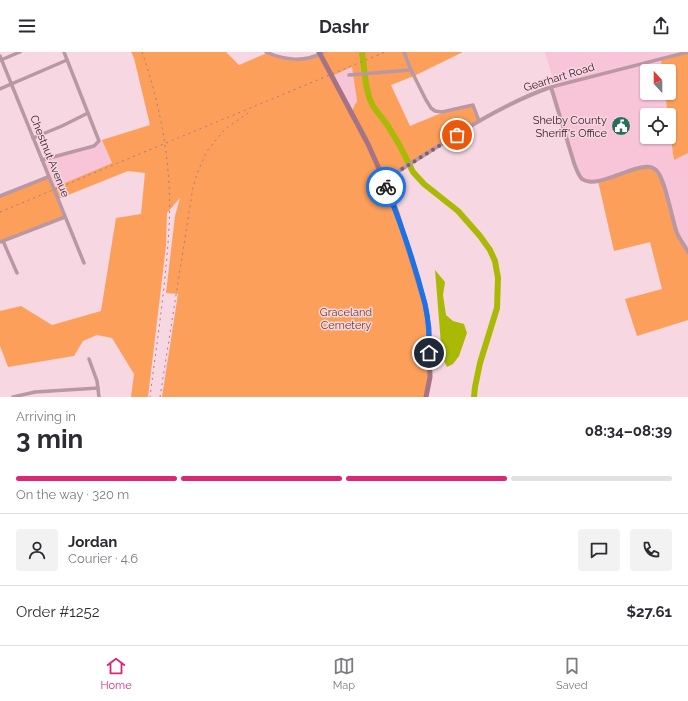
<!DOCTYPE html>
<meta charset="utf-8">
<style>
:root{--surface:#fff;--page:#f2f2f3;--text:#2b2b33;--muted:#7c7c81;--line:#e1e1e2;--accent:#db2777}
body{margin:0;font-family:Raleway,sans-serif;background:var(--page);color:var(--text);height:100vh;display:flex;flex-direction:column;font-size:15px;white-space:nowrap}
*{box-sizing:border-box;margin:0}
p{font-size:13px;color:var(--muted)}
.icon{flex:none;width:22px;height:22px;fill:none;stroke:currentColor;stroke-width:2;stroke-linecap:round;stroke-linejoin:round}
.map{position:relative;height:345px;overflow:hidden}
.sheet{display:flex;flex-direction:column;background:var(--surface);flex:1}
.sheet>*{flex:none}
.needle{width:26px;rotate:339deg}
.buttons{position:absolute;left:640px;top:12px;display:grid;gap:8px}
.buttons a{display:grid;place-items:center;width:36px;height:36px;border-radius:4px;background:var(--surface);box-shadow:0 1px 3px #0004;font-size:20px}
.pin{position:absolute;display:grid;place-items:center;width:34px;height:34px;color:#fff;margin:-17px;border:2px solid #fff;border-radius:50%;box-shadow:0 1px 4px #0007}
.courier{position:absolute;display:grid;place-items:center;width:40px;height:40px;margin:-20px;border:3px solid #1a73e8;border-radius:50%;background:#fff;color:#222;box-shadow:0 1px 5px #0007}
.headline em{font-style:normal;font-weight:700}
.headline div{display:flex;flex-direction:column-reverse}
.headline{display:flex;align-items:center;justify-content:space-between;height:68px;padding:0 16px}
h1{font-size:26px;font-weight:700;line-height:30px}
.bar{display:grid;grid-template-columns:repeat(4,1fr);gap:6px 4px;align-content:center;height:48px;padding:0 16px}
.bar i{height:5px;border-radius:3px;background:var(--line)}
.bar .on{background:var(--accent)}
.bar p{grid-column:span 4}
.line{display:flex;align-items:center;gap:10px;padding:0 16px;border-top:1px solid var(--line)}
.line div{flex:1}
.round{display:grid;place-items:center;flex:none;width:42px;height:42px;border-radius:4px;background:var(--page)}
header{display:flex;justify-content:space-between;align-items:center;height:52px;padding:0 16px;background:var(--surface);font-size:18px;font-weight:700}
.tab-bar{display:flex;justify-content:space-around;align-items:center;height:56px;border-top:1px solid var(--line);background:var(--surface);font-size:11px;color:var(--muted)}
.tab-bar a{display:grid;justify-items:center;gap:2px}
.tab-bar .on{color:var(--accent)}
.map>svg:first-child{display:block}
</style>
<header><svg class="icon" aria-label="menu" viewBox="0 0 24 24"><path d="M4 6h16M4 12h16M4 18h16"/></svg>Dashr<svg class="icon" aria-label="share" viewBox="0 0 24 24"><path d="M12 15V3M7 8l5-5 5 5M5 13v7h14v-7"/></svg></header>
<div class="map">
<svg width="688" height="345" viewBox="0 0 688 345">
<rect width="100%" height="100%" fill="#f7d7e2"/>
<g fill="#f8c4d7">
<path d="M 545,0 L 688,0 L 661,7 L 662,19 L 647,19 L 647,41 L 665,41 L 668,63 L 647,63 L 647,85 L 669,85 L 669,73 L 674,108 L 688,101 L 688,200 L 677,182 L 662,126 L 589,130 L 581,126 L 551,35 L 555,34 Z"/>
<path d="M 353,15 L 357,49 L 351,60 L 332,24 Z"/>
<path d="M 102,88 L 112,111 L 53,136 L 42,108 L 94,94 L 99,89 Z"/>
</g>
<g fill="#fc9f5a" fill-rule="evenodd">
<path d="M 131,0 L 226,0 L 239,13 L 267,1 L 302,8 L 320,2 L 319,0 L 463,0 L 414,24 L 391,33 L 410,74 L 439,62 L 445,61 L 470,55 L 473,55 L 479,69 L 384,128 L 425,252 L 430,325 L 426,345 L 162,345 L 178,242 L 166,241 L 175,164 L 180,146 L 167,161 L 166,194 L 148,345 L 131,345 L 134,322 L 112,286 L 97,283 L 83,289 L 74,304 L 8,315 L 0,294 L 0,259 L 21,254 L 52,273 L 101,259 L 116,166 L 141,162 L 145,121 L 128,119 L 58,147 L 65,165 L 0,190 L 0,144 L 48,125 L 53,136 L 112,111 L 102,88 L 150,73 L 134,6 ZM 352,15 L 357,49 L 351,60 L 332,24 Z"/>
<path d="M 688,0 L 688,101 L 674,108 L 669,73 L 669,63 L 668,63 L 665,41 L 669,41 L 669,19 L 662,19 L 661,7 Z"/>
<path d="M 646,115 L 659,121 L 677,182 L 688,200 L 688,268 L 637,284 L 625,247 L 662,237 L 650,190 L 614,199 L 598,129 Z"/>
</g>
<path fill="#aab906" d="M 435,218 L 445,230 L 443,243 L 446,263 L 453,269 L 464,272 L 467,281 L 459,304 L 453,312 L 447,315 L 442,305 Z"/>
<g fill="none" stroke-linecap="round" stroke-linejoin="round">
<path stroke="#aab906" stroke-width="6" d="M 362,0 L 366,32 L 369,45 L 373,54 L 388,74 L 400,94 L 413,120 L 424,132 L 458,159 L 480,184 L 490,198 L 495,209 L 498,226 L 497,256 L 480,311 L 475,335 L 474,345"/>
<g stroke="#b998a3" stroke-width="3.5">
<path d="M 266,0 C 283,8 306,11 323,0"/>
<path d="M 404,0 L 411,18 L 426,48 L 431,56 L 435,59 L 442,60 L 473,53 L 479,69"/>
<path d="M 0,4 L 84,211"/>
<path d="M 1,8 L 20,0"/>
<path d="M 349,23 L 411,18"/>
<path d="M 551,35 L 688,0"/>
<path d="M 0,37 L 67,8"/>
<path d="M 33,86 L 62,74 L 88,61"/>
<path d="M 42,108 L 94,94 L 99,89 L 64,0"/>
<path d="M 0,144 L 48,125"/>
<path d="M 3,189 L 17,221"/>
<path d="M 0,190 L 65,165"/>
<path d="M 89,307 L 97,329 L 99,345"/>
<path d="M 13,345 L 35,340 L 98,336"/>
</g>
<path stroke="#b998a3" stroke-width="4" d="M 384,128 C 439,95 491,56 551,35 L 574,111 C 576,116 578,123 582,127 C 597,138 633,112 650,115 C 651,115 655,117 656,118 C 665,125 672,168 677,181 C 680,188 685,194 688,200"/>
<path stroke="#a47486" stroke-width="5" d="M 319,0 L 368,92 L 384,128 L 397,161 L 410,202 L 425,252 L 429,276 L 430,325 L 426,345"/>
<g stroke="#9e7f8a" stroke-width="1" stroke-dasharray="2 4" stroke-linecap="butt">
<path d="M 142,0 C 157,43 166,86 169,131 C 171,162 168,194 165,225 C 161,265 155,305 150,345"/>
<path d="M 0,160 L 385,0"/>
<path d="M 160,345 L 193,135 L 198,119 L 207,99 L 225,77 L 248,61"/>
</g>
</g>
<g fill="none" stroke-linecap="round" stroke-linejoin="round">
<path stroke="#7f616c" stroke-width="4" stroke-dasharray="0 7.2" d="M 386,135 L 384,128 L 457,83"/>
<path stroke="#1a73e8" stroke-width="5" d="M 386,135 C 401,172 415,212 425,252 C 429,268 429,284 429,301"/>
</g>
<defs>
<symbol id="civic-disc" viewBox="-11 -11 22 22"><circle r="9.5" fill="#2a6d5d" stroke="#f7d7e2"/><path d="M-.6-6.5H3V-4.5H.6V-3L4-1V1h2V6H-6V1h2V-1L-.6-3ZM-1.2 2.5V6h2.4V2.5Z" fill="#fff"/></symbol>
</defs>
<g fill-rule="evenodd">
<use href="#civic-disc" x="610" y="63" width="22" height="22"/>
</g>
<g text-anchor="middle" stroke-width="3" stroke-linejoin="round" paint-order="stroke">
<g font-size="11" fill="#3f222d" stroke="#f7d7e2">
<text transform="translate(559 25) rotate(-17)" y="4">Gearhart Road</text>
<text transform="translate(50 104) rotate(68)" y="4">Chestnut Avenue</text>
</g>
<g font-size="11" fill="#3f222d" stroke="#f7d7e2" text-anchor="end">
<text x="607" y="72">Shelby County<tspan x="607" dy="13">Sheriff's Office</tspan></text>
</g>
<g font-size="11" fill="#6c3f1d" stroke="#f7d7e2">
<text x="346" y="264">Graceland<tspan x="346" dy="13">Cemetery</tspan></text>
</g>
</g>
</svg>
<div class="buttons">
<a><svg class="needle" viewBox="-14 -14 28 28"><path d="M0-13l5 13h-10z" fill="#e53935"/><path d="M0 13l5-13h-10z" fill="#7c7c81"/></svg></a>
<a><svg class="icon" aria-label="locate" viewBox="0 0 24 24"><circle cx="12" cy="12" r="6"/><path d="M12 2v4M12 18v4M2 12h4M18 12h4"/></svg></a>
</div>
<div class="pin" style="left:457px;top:83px;background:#ea580c"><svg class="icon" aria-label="bag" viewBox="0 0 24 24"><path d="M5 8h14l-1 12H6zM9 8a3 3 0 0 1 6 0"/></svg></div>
<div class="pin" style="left:429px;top:301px;background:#1f2937"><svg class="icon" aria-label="home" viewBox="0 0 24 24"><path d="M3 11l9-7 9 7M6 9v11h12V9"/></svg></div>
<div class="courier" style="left:386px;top:135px"><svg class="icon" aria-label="bike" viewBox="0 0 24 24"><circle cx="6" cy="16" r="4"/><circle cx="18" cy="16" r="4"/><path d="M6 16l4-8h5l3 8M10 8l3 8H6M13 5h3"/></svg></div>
</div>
<section class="sheet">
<div class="headline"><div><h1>3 min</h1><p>Arriving in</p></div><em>08:34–08:39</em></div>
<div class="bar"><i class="on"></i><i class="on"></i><i class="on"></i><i></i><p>On the way · 320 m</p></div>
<div class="line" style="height:72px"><a class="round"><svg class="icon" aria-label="person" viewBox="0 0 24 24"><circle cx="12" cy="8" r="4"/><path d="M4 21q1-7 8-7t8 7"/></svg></a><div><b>Jordan</b><p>Courier · 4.6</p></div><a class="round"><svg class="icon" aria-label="chat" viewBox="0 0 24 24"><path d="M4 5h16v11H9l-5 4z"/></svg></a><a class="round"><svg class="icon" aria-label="phone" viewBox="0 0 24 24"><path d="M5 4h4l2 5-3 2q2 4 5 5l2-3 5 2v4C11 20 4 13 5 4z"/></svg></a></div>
<div class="line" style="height:52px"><div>Order #1252</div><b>$27.61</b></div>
</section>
<nav class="tab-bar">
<a class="on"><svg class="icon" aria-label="home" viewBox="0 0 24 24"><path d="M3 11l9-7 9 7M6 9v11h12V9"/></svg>Home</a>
<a><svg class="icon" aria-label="map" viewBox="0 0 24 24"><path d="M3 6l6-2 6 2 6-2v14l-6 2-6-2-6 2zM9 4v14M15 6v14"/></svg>Map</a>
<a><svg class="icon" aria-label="saved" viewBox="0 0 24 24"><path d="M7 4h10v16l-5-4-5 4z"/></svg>Saved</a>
</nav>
